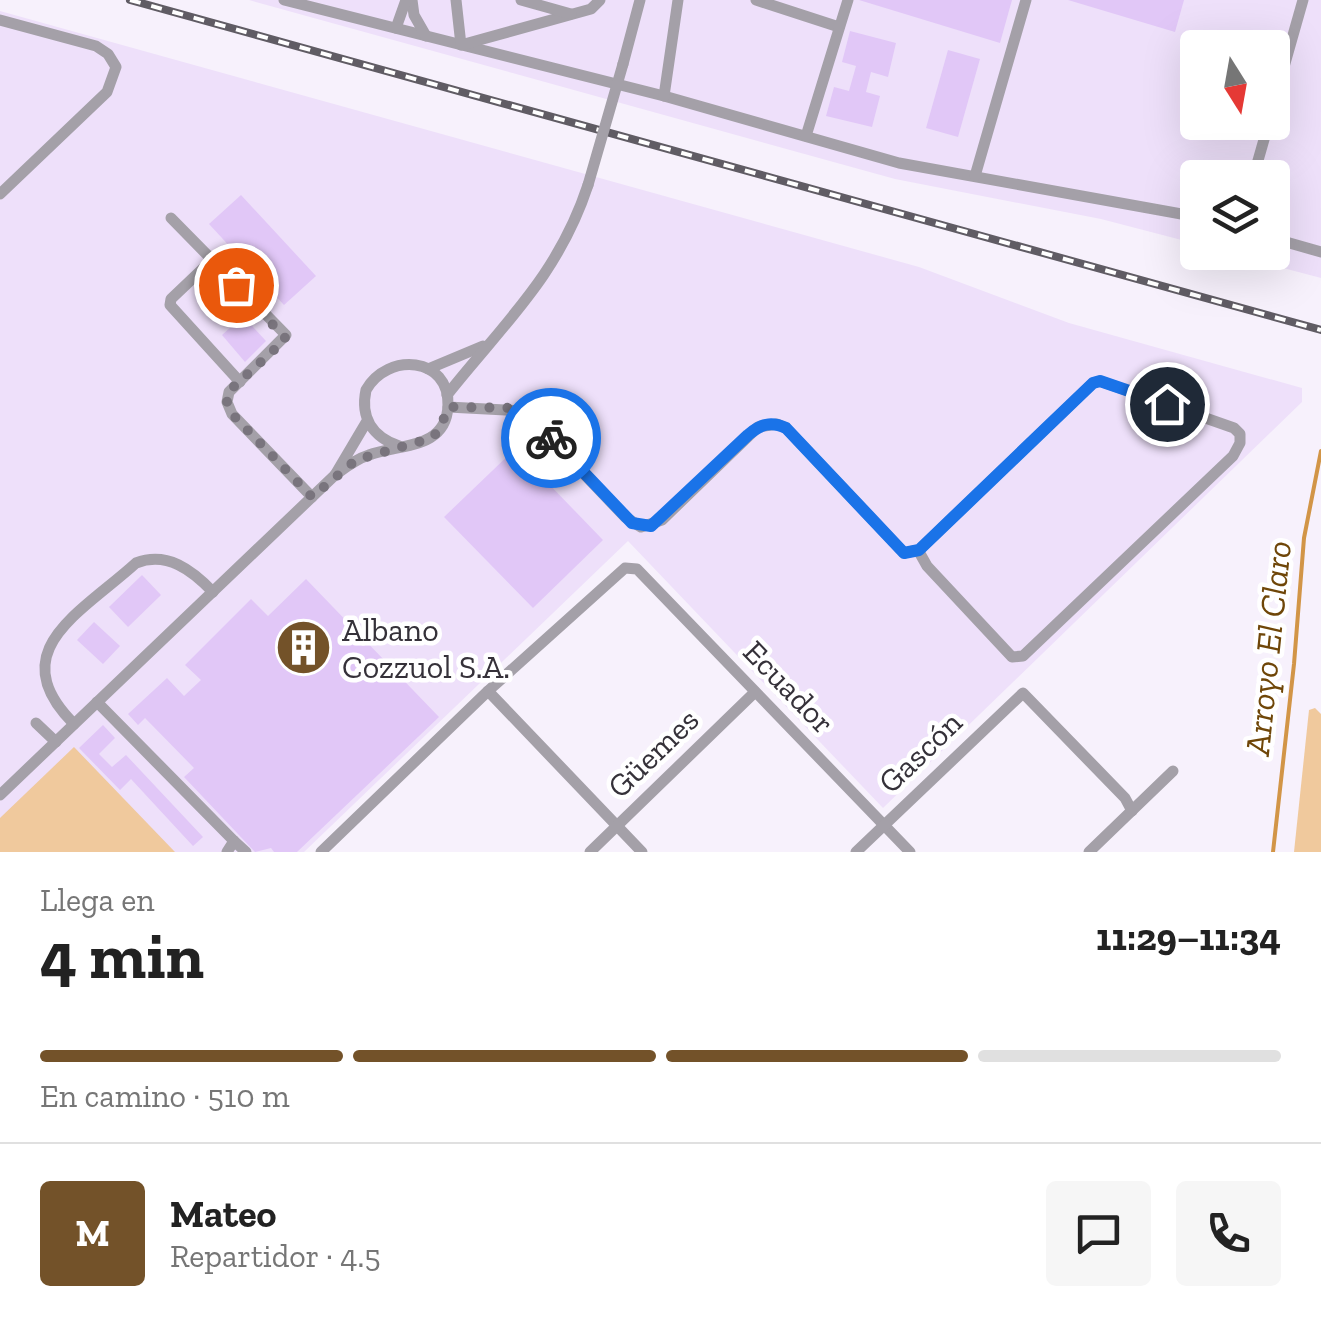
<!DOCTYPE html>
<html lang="es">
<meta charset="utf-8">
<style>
:root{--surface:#fff;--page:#f6f6f6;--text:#222;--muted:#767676;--line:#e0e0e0;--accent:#735229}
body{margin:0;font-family:"Zilla Slab",serif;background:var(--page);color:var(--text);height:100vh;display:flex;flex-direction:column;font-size:38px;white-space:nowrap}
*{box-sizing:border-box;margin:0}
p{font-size:32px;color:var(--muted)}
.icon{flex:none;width:55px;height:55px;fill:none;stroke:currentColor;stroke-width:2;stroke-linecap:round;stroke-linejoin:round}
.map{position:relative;height:852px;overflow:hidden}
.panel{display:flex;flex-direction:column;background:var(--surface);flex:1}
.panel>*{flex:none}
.needle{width:65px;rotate:169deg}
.buttons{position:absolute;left:1180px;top:30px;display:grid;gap:20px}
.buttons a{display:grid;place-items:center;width:110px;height:110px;border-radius:10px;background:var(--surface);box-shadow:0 10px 40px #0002;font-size:50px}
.pin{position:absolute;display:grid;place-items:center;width:85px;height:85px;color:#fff;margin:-42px;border:5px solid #fff;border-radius:50%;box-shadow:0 2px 10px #0007}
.courier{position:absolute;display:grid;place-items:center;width:100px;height:100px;margin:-50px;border:8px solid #1a73e8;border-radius:50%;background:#fff;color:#222;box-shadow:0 2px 12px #0007}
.overview em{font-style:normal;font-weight:700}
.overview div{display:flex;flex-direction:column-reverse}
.overview{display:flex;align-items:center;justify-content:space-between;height:170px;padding:0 40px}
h1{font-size:65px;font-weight:700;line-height:75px}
.bar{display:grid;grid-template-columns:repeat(4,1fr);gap:15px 10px;align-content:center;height:120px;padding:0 40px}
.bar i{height:12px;border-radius:8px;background:var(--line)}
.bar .selected{background:var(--accent)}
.bar p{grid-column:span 4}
.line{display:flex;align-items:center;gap:25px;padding:0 40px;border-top:2px solid var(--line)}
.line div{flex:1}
.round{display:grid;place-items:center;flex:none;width:105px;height:105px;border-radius:10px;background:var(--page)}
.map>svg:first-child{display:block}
</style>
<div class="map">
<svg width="1321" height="852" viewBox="0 0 1321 852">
<rect width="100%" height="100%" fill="#f7f1fc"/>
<g fill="#eee0fa" fill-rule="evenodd">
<path d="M 249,0 L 1321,0 L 1321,278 L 1227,253 L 1272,252 L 1272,178 L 1198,178 L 1197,244 L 1101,219 L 895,179 ZM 1198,48 L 1272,48 L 1272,122 L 1198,122 Z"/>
<path d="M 0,11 L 919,267 L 1069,323 L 1302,388 L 1302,402 L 883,808 L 628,541 L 304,852 L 0,852 Z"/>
</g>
<g fill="#f0c99d">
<path d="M 1315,708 L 1321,714 L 1321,852 L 1294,852 L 1309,710 Z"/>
<path d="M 74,747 L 175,852 L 0,852 L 0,818 Z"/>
</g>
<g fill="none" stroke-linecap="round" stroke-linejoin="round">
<path stroke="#d29547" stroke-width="4" d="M 1273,852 L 1294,664 L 1304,538 L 1321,451"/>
</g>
<g fill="#e1c7f7">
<path d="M 859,0 L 1012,0 L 1000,43 Z"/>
<path d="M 1068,0 L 1184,0 L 1175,32 Z"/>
<path d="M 850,31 L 896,43 L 888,77 L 871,72 L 866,92 L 880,96 L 872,127 L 826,116 L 834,87 L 849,91 L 856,66 L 842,62 Z"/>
<path d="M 948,50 L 980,59 L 958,137 L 926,128 Z"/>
<path d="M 241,195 L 316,276 L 284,305 L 209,224 Z"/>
<path d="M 243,316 L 266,341 L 245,362 L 222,335 Z"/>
<path d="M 515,449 L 603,540 L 533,608 L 444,517 Z"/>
<path d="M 142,575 L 161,595 L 128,627 L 109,607 Z"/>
<path d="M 306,579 L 439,717 L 297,852 L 274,852 L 271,848 L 255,852 L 184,777 L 194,768 L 145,718 L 138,725 L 128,714 L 167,678 L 184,696 L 201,680 L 185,665 L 251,599 L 268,616 Z"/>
<path d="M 94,622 L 120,646 L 103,664 L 77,640 Z"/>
<path d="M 103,725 L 115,738 L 99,754 L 112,767 L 126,755 L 203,837 L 193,846 L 131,779 L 120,790 L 79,748 Z"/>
</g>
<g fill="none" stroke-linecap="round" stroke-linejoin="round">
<g stroke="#a4a0a8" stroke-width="11">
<path d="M 284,0 L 664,96 L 899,163 L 1198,217"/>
<path d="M 412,0 L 414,15 L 426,36"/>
<path d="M 456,0 L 461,45 L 591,9 L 600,0"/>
<path d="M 521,0 L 571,14"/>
<path d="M 756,0 L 839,27"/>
<path d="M 0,20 L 96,46 L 108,54 L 116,67 L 107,92 L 0,194"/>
<path d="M 396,28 L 406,0"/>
<path d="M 623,64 L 640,0"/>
<path d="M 664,96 L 678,0"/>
<path d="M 1272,109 L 1303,0"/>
<path d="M 806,136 L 848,0"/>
<path d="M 975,176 L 1026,0"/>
<path d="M 1253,178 L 1269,122"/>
<path d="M 171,218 L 286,335 L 229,392 L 227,402 L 232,414 L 312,497"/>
<path d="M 1272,238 L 1321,252"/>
<path d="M 212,260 L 171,299 L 170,305 L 240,382"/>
<path d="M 428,369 L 483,346"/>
<path d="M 447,395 C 504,323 558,276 588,185"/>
<path d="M 448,407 L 524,411 L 625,517 L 641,527 L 662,520 L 758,427 L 777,424 L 786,428 L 904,553 L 918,550 L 919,550 L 1093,383 L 1100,381 L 1234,428 L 1240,434 L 1240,443 L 1233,456 L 1023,656 L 1012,657 L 927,566 L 918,550"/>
<path d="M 367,421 L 335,475 C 346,467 356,459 369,455 C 398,444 446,450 448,406 C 450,356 387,352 366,390 C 360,418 373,437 399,446"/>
<path d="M 488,691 L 642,852"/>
<path d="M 97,702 L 234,841"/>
<path d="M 36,723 L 56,742"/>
<path d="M 74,724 C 1,651 81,613 136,563 C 167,551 192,570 213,592"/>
<path d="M 0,795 L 335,475"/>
<path d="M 227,852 L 234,841 L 246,852"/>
<path d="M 321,852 L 488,691 L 625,568 L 637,569 L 910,852"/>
<path d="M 590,852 L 755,692"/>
<path d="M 856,852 L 1023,693 L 1125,798 L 1132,811"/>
<path d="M 1089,852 L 1173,771"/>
</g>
<defs>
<path id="rail" d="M 130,0 L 1321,330"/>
</defs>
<use href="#rail" stroke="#605c64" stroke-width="8"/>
<use href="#rail" stroke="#fff" stroke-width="4" stroke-dasharray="11" stroke-linecap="butt"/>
<path stroke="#a4a0a8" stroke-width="11" d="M 588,185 L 623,64"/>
</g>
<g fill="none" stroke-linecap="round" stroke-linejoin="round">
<path stroke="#79747d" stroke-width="10" stroke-dasharray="0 18" d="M 236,285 L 286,339 L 228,392 L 227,402 L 232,414 L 312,497 L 356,460 L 432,438 L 440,429 L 448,407 L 517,408 L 551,438"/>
<path stroke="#1a73e8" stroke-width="12" d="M 551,438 L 632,523 L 651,526 L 748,435 C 761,424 771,421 786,428 L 904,553 L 919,550 L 1093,383 L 1100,381 L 1167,404"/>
</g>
<defs>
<symbol id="building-disc" viewBox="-11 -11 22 22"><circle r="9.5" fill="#735229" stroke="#fff"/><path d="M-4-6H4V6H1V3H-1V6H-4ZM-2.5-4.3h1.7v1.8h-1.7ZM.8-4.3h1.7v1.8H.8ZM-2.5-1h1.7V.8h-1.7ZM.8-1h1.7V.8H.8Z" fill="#fff"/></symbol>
</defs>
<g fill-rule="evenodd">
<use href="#building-disc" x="272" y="616" width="63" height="63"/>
</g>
<g text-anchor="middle" stroke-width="9" stroke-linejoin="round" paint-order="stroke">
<g font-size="32" fill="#353139" stroke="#fff" text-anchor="start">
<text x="342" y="641">Albano<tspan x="342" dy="37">Cozzuol S.A.</tspan></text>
</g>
<g font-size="32" fill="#353139" stroke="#fff">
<text transform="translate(789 687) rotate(46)" y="11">Ecuador</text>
<text transform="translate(920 752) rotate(-44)" y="11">Gascón</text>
<text transform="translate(653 753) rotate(-44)" y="11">Güemes</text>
</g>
<g font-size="35" font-style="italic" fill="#6f4608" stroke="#fff">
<text transform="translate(1268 648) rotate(-84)" y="12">Arroyo El Claro</text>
</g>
</g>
</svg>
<div class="buttons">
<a><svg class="needle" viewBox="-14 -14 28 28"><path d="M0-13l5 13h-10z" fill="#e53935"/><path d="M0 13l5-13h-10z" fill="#767676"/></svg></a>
<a><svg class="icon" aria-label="layers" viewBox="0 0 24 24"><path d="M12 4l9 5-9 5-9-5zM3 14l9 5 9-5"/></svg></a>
</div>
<div class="pin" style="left:236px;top:285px;background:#ea580c"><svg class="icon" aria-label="bag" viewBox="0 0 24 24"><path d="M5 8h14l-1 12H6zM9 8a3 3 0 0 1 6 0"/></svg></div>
<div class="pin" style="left:1167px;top:404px;background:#1f2937"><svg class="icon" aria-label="home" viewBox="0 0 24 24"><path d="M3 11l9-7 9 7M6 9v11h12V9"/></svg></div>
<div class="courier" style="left:551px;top:438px"><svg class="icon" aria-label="bike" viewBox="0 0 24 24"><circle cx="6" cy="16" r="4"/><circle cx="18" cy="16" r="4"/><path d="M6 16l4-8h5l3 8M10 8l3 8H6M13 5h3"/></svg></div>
</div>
<section class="panel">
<div class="overview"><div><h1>4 min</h1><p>Llega en</p></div><em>11:29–11:34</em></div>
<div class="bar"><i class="selected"></i><i class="selected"></i><i class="selected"></i><i></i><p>En camino · 510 m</p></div>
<div class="line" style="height:180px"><b class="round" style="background:var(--accent);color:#fff">M</b><div><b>Mateo</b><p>Repartidor · 4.5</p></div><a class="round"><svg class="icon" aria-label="chat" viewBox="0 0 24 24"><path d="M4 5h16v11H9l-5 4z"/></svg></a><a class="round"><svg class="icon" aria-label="phone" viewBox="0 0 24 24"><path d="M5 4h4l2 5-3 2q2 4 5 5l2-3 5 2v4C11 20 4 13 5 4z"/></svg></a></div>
</section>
